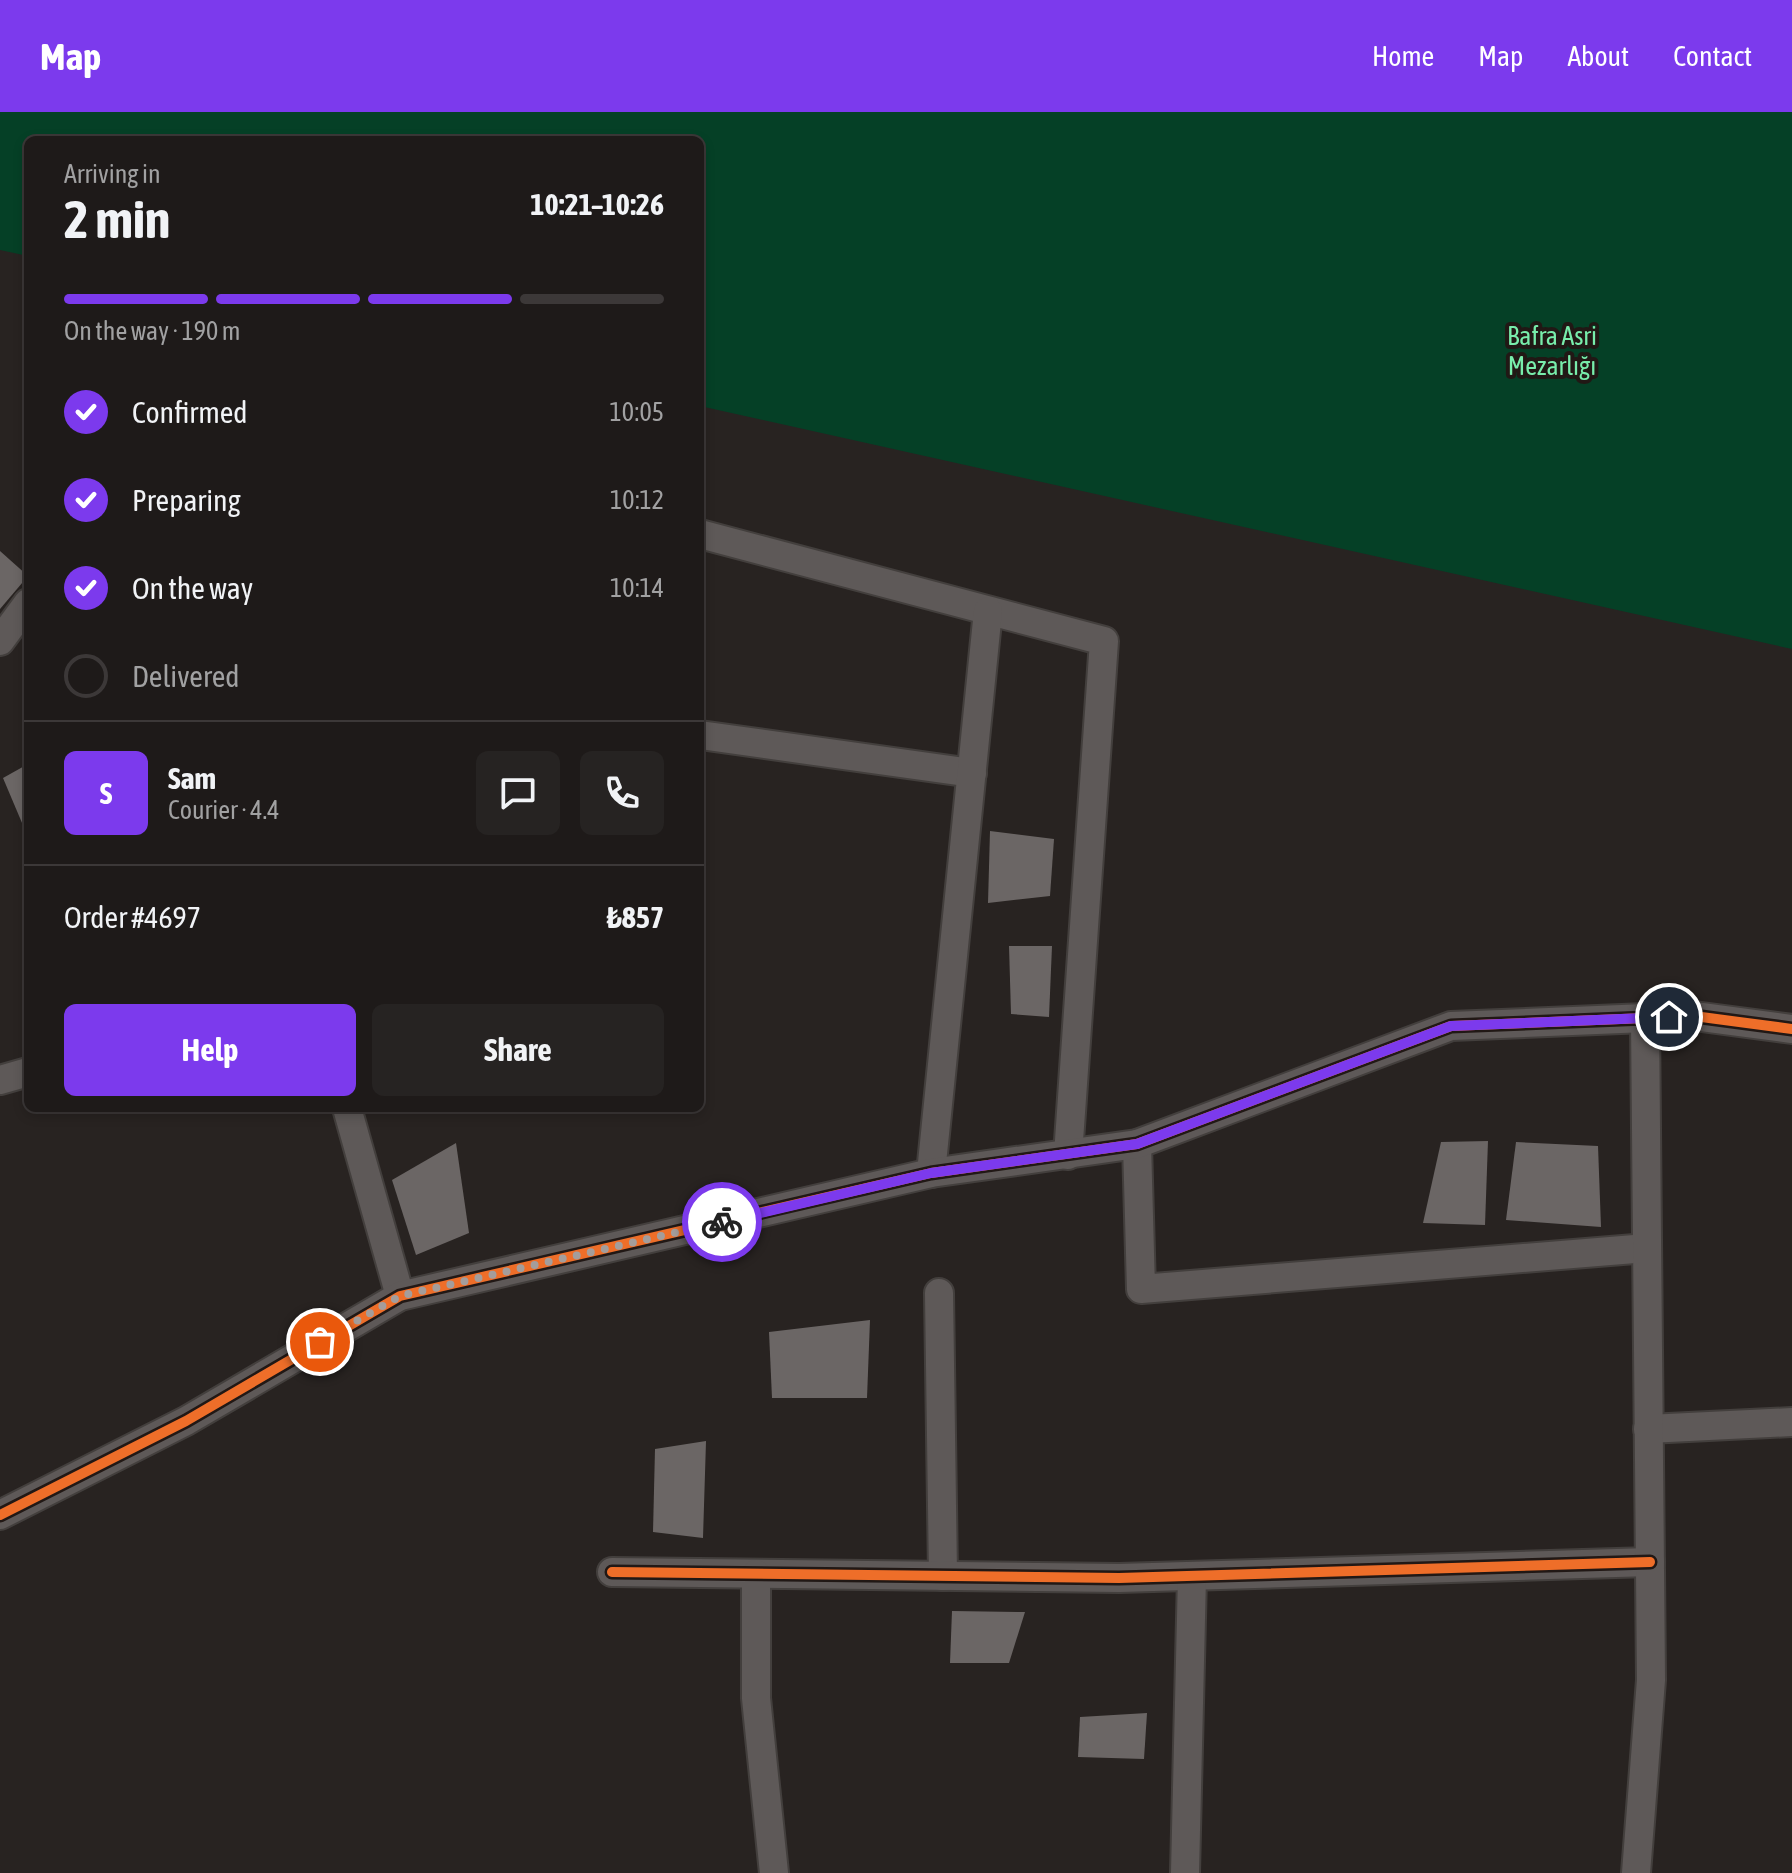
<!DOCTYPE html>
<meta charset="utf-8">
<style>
:root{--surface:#1e1a19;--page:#262322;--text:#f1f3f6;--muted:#a1a1a2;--line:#3c3838;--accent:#7c3aed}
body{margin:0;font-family:"Asap Condensed",sans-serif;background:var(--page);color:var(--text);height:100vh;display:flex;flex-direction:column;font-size:30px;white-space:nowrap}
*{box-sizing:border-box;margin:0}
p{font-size:26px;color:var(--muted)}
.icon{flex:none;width:44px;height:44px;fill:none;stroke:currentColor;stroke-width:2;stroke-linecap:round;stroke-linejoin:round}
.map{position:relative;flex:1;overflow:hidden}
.drawer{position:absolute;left:24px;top:24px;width:680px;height:976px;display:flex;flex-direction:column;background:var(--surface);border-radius:12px;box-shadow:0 4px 12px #0003,0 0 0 2px var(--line)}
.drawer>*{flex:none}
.pin{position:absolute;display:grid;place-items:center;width:68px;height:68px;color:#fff;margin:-34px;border:4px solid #fff;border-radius:50%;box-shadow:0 2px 8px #0007}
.courier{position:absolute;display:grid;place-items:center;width:80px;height:80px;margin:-40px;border:6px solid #7c3aed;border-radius:50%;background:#fff;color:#222;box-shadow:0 2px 10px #0007}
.head em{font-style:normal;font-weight:700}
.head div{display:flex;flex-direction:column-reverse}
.head{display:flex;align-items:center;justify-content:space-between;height:136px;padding:0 40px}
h1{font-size:52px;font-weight:700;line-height:60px}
.bar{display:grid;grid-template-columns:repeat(4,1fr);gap:12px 8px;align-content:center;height:96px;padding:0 40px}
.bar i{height:10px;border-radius:6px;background:var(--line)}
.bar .selected{background:var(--accent)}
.bar p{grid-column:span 4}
.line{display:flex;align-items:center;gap:20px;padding:0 40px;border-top:2px solid var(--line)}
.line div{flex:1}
.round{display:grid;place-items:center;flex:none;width:84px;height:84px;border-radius:12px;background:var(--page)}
ol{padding:0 40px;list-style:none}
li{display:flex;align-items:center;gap:24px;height:88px}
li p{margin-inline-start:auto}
li .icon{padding:8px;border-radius:50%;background:var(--accent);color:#fff;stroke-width:4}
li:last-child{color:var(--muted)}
li i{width:44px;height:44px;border:4px solid var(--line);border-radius:50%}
.action{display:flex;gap:16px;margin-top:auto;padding:16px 40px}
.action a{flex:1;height:92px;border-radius:12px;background:var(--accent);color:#fff;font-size:32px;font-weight:700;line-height:92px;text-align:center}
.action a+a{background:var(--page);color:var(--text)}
header{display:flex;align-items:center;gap:48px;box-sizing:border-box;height:112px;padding:0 40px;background:var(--accent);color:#fff}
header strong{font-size:38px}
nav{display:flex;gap:44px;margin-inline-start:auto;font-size:28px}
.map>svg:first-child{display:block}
</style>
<header>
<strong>Map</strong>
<nav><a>Home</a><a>Map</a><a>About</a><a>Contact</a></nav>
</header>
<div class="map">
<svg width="1792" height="1761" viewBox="0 0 1792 1761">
<rect width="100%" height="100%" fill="#282321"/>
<path fill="#054026" d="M 0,0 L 1792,0 L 1792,537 L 700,294 L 700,28 L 28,28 L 28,144 L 0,138 Z"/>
<g fill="#6b6665">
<path d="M 0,439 L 28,464 L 0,497 Z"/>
<path d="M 28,652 L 28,716 L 25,718 L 3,666 Z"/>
<path d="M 990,719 L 1054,727 L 1050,784 L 988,791 Z"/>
<path d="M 1009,834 L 1052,834 L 1049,905 L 1011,902 Z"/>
<path d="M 1488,1029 L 1485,1113 L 1423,1111 L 1441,1030 Z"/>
<path d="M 1516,1030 L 1598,1034 L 1601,1115 L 1506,1108 Z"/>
<path d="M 456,1031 L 469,1121 L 416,1143 L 392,1068 Z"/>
<path d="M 870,1208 L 867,1286 L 772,1286 L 769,1220 Z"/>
<path d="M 706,1329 L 703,1426 L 653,1420 L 655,1337 Z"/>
<path d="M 952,1499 L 1025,1500 L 1009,1551 L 950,1551 Z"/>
<path d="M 1147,1601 L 1144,1647 L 1078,1645 L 1080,1605 Z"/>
</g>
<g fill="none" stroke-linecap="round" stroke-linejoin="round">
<defs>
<g id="street">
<path d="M 700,422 L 1104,529 L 1068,1043"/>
<path d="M 0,529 L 28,491"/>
<path d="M 700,623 L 972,661"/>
<path d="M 0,968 L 28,960"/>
<path d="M 347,996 L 400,1184"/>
<path d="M 1137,1032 L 1141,1177 L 1647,1136"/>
<path d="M 931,1061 L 988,499"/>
<path d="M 939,1181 L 943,1464"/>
<path d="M 1648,1317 L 1792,1310"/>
<path d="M 0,1403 L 186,1309 L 400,1184 L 931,1061 L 1137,1032 L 1451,914 L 1694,904 L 1792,917"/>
<path d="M 612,1460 L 1119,1466 L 1650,1450"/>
<path d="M 756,1462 L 756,1586 L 774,1761"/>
<path d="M 1185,1761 L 1192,1464"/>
<path d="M 1636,1761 L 1651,1568 L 1645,906"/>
</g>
</defs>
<use href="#street" stroke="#433f3d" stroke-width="32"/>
<use href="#street" stroke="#5e5958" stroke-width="28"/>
<defs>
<g id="cycleway">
<path d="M 0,1403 L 186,1309 L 400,1184 L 931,1061 L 1137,1032 L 1451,914 L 1694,904 L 1792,917"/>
<path d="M 612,1460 L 1119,1466 L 1650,1450"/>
</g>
</defs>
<use href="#cycleway" stroke="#211815" stroke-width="15"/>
<use href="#cycleway" stroke="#ee6e29" stroke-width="10"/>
</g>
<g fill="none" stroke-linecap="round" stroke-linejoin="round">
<path stroke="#a49d9b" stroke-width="8" stroke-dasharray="0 14.4" d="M 320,1230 L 400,1184 L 722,1110"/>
<path stroke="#7c3aed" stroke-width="10" d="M 722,1110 L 931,1061 L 1137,1032 L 1451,914 L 1669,905"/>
</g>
<g text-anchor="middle" stroke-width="8" stroke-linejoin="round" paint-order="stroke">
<g font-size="26" fill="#78edab" stroke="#211815">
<text x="1552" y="233">Bafra Asri<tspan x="1552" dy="30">Mezarlığı</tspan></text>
</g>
</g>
</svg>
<div class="pin" style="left:320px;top:1230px;background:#ea580c"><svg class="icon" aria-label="bag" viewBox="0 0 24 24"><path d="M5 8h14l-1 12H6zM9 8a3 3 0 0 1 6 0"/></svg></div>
<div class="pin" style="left:1669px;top:905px;background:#1f2937"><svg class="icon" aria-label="home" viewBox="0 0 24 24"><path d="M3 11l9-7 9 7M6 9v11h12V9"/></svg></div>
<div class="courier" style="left:722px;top:1110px"><svg class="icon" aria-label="bike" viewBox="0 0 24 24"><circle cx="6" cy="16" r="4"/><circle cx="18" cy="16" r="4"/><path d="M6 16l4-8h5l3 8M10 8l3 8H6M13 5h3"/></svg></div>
<section class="drawer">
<div class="head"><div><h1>2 min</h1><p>Arriving in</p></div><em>10:21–10:26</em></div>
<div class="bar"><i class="selected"></i><i class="selected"></i><i class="selected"></i><i></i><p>On the way · 190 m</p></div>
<ol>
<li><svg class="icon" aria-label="check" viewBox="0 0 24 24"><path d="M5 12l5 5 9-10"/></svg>Confirmed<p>10:05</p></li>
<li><svg class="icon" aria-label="check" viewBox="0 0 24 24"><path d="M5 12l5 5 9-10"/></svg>Preparing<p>10:12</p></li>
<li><svg class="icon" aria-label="check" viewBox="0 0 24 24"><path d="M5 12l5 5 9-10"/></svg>On the way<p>10:14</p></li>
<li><i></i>Delivered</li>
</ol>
<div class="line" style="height:144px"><b class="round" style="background:var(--accent);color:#fff">S</b><div><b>Sam</b><p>Courier · 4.4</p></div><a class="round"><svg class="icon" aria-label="chat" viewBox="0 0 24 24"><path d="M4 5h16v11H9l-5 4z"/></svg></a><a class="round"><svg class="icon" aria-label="phone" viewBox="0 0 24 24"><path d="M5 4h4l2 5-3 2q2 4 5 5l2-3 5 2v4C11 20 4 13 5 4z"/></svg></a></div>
<div class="line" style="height:104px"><div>Order #4697</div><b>₺857</b></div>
<div class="action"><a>Help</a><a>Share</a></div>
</section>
</div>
